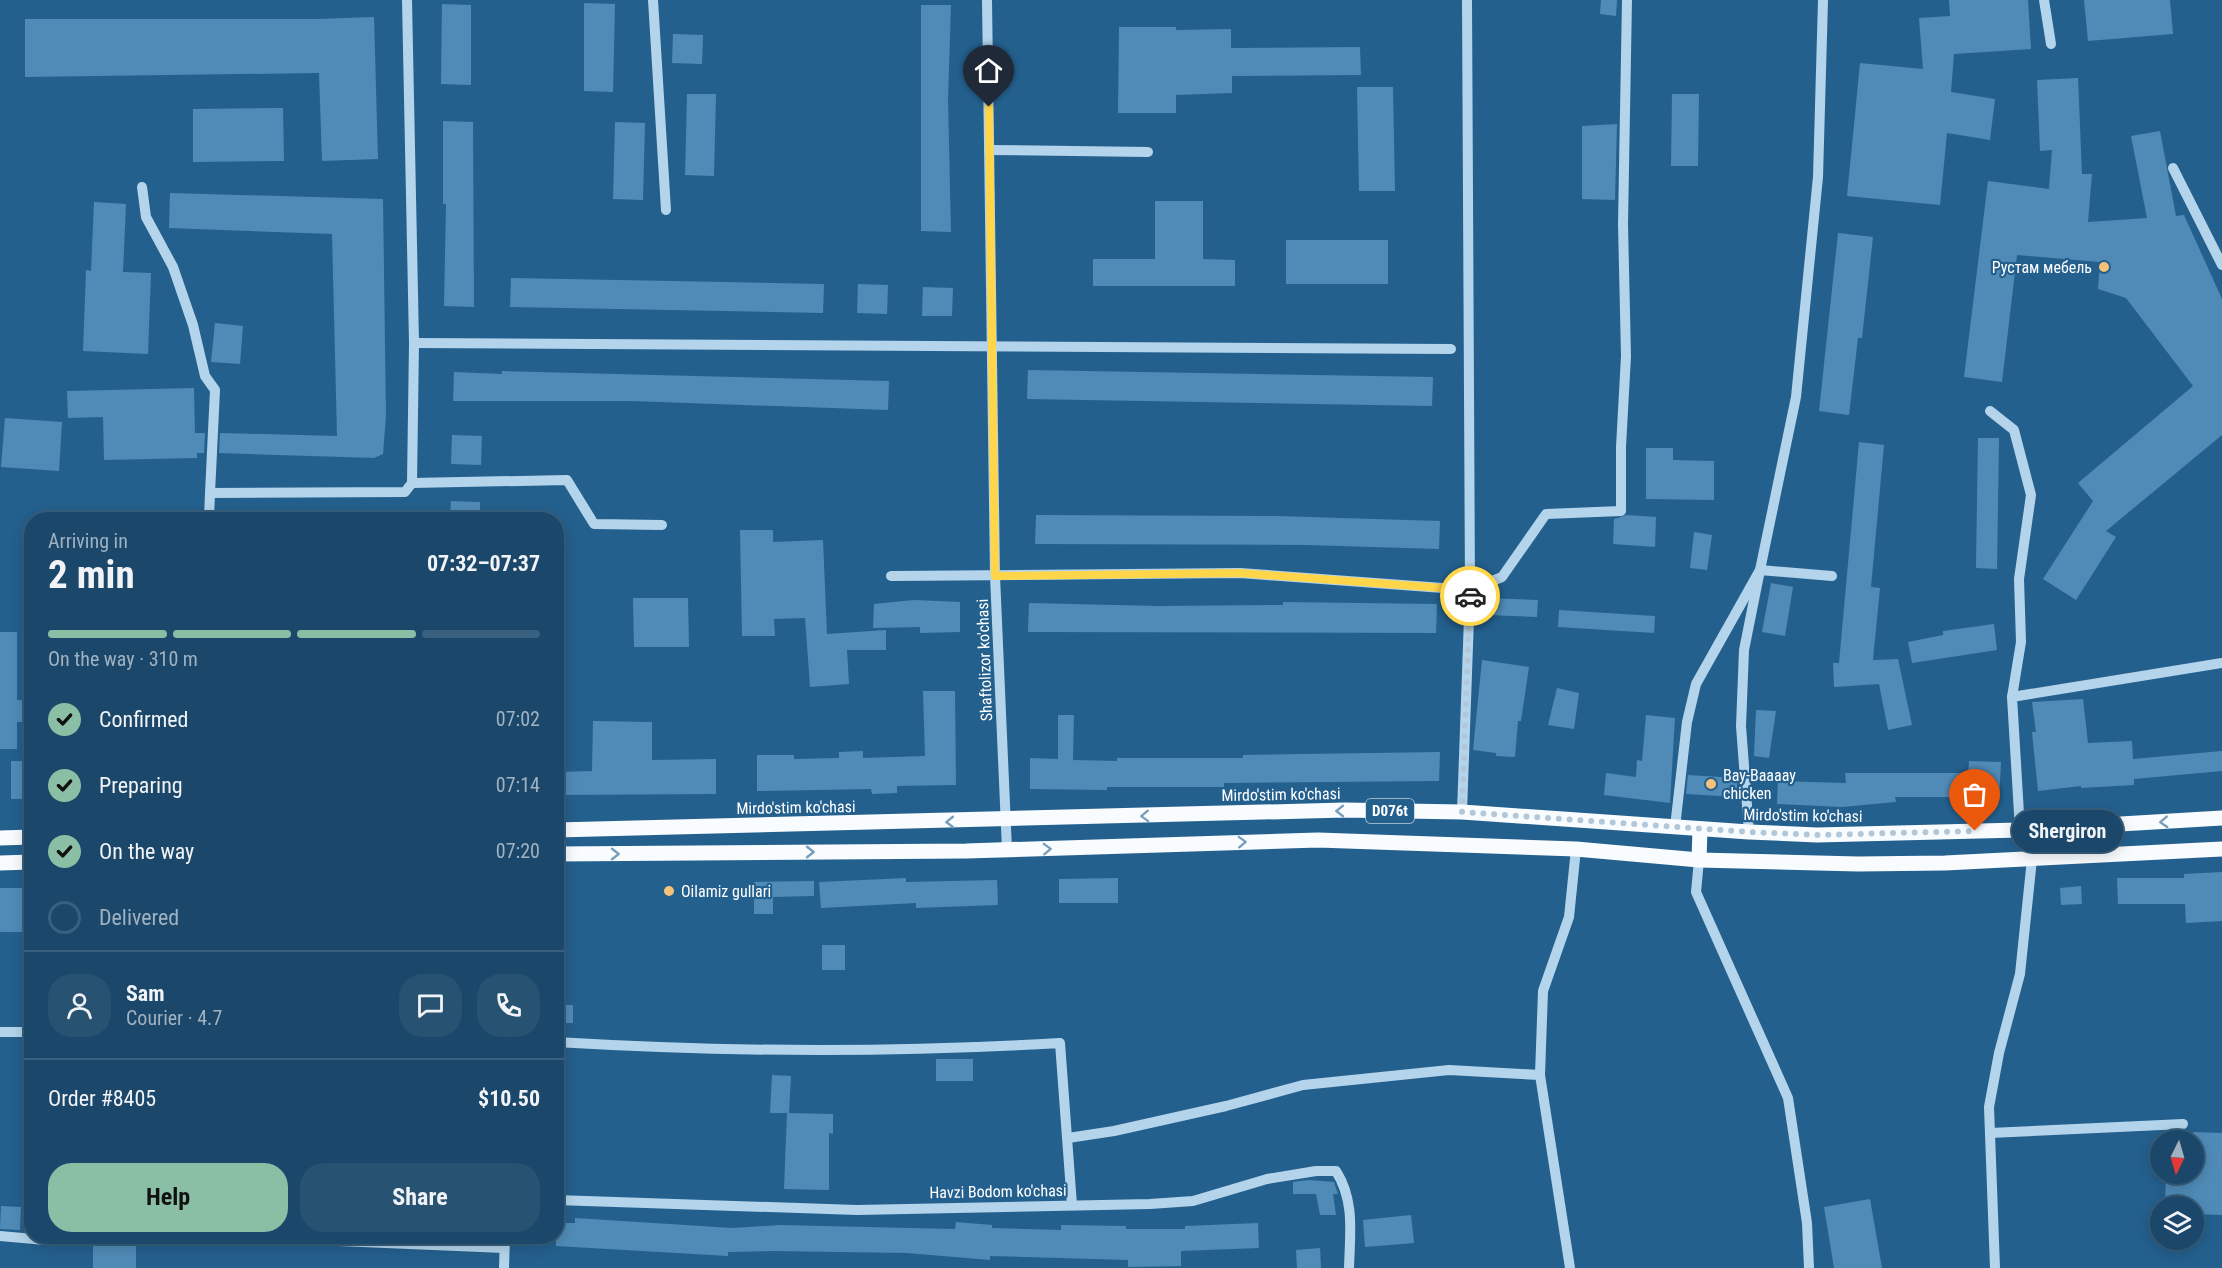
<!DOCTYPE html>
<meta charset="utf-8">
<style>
:root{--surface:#1b486a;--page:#285272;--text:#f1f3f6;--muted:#a0b2c1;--line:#39607e;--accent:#8abfa5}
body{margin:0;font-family:"Roboto Condensed",sans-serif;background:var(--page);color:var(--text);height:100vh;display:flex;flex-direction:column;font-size:22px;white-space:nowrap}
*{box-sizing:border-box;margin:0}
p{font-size:20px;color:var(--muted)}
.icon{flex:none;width:33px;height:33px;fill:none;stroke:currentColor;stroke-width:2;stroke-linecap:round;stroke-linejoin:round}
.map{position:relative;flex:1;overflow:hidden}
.sheet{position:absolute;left:24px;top:512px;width:540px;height:732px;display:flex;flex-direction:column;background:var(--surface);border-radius:24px;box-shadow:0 3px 15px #0003,0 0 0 2px var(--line)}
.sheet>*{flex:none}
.needle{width:39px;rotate:185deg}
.tools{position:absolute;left:2150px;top:1130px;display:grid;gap:12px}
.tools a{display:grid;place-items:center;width:54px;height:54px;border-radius:50%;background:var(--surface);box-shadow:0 3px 15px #0003,0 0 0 2px var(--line);font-size:30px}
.pin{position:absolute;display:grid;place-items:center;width:51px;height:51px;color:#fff;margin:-62px -26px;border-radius:50% 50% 50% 0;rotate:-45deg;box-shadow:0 0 6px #0007}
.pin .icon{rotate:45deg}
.courier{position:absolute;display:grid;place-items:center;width:60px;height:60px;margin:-30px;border:4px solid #ffd54a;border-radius:50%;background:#fff;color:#222;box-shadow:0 2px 8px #0007}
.bubble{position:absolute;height:42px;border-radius:21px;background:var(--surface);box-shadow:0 3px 15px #0003,0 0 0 2px var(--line);font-size:20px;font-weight:700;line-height:42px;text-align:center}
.head em{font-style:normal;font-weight:700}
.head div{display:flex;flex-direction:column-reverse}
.head{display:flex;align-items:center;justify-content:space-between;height:102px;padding:0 24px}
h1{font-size:39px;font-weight:700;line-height:45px}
.bar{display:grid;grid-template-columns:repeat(4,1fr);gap:9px 6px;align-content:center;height:72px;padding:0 24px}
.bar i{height:8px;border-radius:4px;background:var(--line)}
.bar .current{background:var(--accent)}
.bar p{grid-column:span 4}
.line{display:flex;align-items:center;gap:15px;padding:0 24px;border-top:2px solid var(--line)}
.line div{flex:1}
.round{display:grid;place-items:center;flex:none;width:63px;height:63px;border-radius:24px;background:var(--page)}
ol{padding:0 24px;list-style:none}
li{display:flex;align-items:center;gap:18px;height:66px}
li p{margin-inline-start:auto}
li .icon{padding:6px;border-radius:50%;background:var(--accent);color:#111;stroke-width:4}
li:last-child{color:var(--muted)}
li i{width:33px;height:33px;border:3px solid var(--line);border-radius:50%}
.action{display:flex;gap:12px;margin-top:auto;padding:12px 24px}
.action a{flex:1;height:69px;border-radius:24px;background:var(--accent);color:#111;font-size:24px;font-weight:700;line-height:69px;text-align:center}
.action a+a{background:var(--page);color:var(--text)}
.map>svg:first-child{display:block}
</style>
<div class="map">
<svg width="2222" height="1268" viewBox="0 0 2222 1268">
<rect width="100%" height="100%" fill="#24608e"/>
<g fill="#508bb7">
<path d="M 1601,0 L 1617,0 L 1616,16 L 1600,14 Z"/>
<path d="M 1949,0 L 2028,0 L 2031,49 L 1954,54 L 1951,92 L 1995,99 L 1990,140 L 1947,133 L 1940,205 L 1847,196 L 1860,63 L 1923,69 L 1919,18 L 1950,16 Z"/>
<path d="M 2084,0 L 2170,0 L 2173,34 L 2088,41 Z"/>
<path d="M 584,3 L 615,4 L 613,92 L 584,91 Z"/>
<path d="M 442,4 L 471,5 L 471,85 L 441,84 Z"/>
<path d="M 921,5 L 951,5 L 948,99 L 951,232 L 921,231 Z"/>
<path d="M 374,17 L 378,159 L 322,161 L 319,73 L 25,77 L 25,19 L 317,19 Z"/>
<path d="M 1119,27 L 1176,27 L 1176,30 L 1231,29 L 1231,48 L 1360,47 L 1361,75 L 1232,76 L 1232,93 L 1176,95 L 1176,113 L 1118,113 Z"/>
<path d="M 673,34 L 703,35 L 702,64 L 672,63 Z"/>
<path d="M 2078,78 L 2082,174 L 2092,174 L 2088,222 L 2147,218 L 2131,136 L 2160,131 L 2176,216 L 2184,215 L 2222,299 L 2222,435 L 2106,531 L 2116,537 L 2076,600 L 2043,579 L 2093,501 L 2078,483 L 2193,386 L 2126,298 L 2098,289 L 2100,262 L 2017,255 L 2002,382 L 1964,377 L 1988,181 L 2049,189 L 2052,150 L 2040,151 L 2037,80 Z"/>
<path d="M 1357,87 L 1393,87 L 1395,191 L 1359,191 Z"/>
<path d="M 687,94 L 716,94 L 714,176 L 685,175 Z"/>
<path d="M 1672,94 L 1699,94 L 1698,166 L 1671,166 Z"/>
<path d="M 283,108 L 284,161 L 193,162 L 193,109 Z"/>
<path d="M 443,121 L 473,122 L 474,307 L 444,306 L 446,204 L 443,204 Z"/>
<path d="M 615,122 L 645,123 L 643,200 L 613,199 Z"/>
<path d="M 1617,124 L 1615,200 L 1582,199 L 1582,126 Z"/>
<path d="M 170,193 L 383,199 L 386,416 L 383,454 L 374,458 L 219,453 L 220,433 L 337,436 L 332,234 L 169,228 Z"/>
<path d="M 1155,201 L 1203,201 L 1203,259 L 1235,260 L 1235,286 L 1093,286 L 1093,259 L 1155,259 Z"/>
<path d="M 94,202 L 126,204 L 123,272 L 151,273 L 148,354 L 83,351 L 86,270 L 91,271 Z"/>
<path d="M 1838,233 L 1873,237 L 1862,338 L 1858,338 L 1849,415 L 1819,411 Z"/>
<rect x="1286" y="240" width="102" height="44"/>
<path d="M 511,278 L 824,284 L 823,313 L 510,307 Z"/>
<path d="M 858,284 L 888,285 L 887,314 L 857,313 Z"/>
<path d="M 923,287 L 953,288 L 952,316 L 922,316 Z"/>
<path d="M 215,323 L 243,326 L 240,364 L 211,362 Z"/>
<path d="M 1028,370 L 1433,377 L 1432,406 L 1027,399 Z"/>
<path d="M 502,371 L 889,381 L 888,410 L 631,401 L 453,401 L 454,372 L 502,374 Z"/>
<path d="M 194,388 L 195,433 L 205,433 L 204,453 L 197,453 L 197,458 L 104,460 L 103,417 L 68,418 L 67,391 Z"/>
<path d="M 5,418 L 62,422 L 59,471 L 1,467 Z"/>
<path d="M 452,435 L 482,436 L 481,465 L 451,464 Z"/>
<path d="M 1978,438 L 1999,438 L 1997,569 L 1976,568 Z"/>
<path d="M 1859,442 L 1884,445 L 1871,587 L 1880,588 L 1873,660 L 1898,659 L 1912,725 L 1888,730 L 1879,684 L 1834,687 L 1833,663 L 1839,663 Z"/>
<path d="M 1646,448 L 1673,448 L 1673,460 L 1714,461 L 1714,500 L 1646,499 Z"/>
<path d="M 451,501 L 480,502 L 480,519 L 450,519 Z"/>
<path d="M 1036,515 L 1276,516 L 1440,521 L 1439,549 L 1306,545 L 1035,544 Z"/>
<path d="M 1627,515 L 1656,517 L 1655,547 L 1613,544 L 1614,519 Z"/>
<path d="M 740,530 L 773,530 L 773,542 L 823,540 L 827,634 L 886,630 L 886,650 L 847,650 L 849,684 L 810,687 L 805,618 L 774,619 L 775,636 L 742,636 Z"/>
<path d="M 1694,532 L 1712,535 L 1707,570 L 1690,568 Z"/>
<path d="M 1771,583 L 1793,587 L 1785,636 L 1762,632 Z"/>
<path d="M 633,598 L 688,598 L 689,647 L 634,647 Z"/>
<path d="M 1487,598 L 1538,600 L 1537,617 L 1487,615 Z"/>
<path d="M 914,600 L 960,602 L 960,632 L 920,633 L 920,627 L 873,628 L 874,604 Z"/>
<path d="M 1283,602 L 1437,604 L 1436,633 L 1028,632 L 1029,603 L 1159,606 L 1283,605 Z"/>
<path d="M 1559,610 L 1655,616 L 1654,633 L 1558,627 Z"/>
<path d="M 1994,624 L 1997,650 L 1912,663 L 1908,642 L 1943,635 L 1943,631 Z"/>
<path d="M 0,632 L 17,632 L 17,700 L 32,700 L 32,722 L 17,722 L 17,749 L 0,749 Z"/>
<path d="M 1482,660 L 1529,667 L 1521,721 L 1518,721 L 1515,757 L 1496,756 L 1496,753 L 1473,750 Z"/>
<path d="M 1557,688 L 1579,693 L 1574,729 L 1548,725 Z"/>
<path d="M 923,691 L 955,691 L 956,785 L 897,786 L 897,793 L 872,794 L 871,789 L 757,791 L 757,755 L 794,755 L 794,759 L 839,758 L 839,752 L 863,751 L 863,758 L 925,756 Z"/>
<path d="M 2083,699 L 2088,743 L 2132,741 L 2133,759 L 2222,751 L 2222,771 L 2134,779 L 2134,785 L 2081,788 L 2081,786 L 2038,791 L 2032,732 L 2036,732 L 2032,702 Z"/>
<path d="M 1756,710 L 1776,711 L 1769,758 L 1754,756 Z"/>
<path d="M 1058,715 L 1074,715 L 1073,760 L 1117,761 L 1117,758 L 1243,758 L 1243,755 L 1440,752 L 1439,781 L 1224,783 L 1224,787 L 1107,787 L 1107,790 L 1030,789 L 1030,758 L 1058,759 Z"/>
<path d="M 1646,715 L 1675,718 L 1670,803 L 1604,795 L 1606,773 L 1636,777 L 1637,760 L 1642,761 Z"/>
<path d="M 593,721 L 652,722 L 652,760 L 716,759 L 716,794 L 559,795 L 559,772 L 592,771 Z"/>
<rect x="11" y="761" width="21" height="38"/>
<path d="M 1969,761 L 2001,762 L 1999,802 L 1967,800 L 1967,797 L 1895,797 L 1896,802 L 1842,807 L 1777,804 L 1778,781 L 1846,783 L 1845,773 L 1968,773 Z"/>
<path d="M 1688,775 L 1737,778 L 1737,797 L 1686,794 Z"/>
<path d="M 2222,872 L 2222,921 L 2186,923 L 2185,904 L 2118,904 L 2117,878 L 2184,878 L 2184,874 Z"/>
<path d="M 906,878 L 906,882 L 997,880 L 998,905 L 916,908 L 916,903 L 821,908 L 819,882 Z"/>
<path d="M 1118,878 L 1118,903 L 1059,903 L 1059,879 Z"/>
<path d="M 814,881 L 814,896 L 773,897 L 773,914 L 754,914 L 754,882 Z"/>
<path d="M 2081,886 L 2082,904 L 2061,905 L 2060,888 Z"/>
<rect x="0" y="888" width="32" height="44"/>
<rect x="822" y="945" width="23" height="25"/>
<rect x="556" y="1005" width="17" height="18"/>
<rect x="936" y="1059" width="37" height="22"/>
<path d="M 772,1075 L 791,1076 L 789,1113 L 770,1113 Z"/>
<path d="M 787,1113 L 833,1114 L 833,1134 L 829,1133 L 829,1190 L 784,1189 Z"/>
<path d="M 2193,1132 L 2222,1133 L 2222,1215 L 2193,1214 L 2193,1206 L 2165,1206 L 2166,1173 L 2193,1173 Z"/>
<path d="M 1309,1180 L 1334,1182 L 1338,1194 L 1333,1194 L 1336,1215 L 1320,1215 L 1316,1194 L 1293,1194 L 1293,1182 Z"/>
<path d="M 1870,1199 L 1882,1268 L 1834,1268 L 1824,1207 Z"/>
<path d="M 1,1206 L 21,1207 L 20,1230 L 0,1229 Z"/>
<path d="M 1411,1215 L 1414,1243 L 1365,1247 L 1363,1220 Z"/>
<path d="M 575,1218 L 732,1228 L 780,1225 L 955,1229 L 956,1222 L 992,1225 L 992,1228 L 1061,1230 L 1061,1225 L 1126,1226 L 1126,1229 L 1185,1229 L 1185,1226 L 1258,1223 L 1259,1248 L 1181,1251 L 1181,1266 L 1128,1267 L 1128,1260 L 990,1256 L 990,1260 L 907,1253 L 773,1251 L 728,1252 L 728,1256 L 556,1246 L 556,1223 L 575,1223 Z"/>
<path d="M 93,1244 L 136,1245 L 136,1268 L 93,1268 Z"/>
<path d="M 1320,1248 L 1321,1268 L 1297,1268 L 1296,1250 Z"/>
</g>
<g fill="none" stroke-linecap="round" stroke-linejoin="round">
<g stroke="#b4d4eb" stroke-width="10">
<path d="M 653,0 L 666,210"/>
<path d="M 987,0 L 995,576 L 1007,850"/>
<path d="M 2044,0 L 2051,44"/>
<path d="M 989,150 L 1148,152"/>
<path d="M 2173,168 L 2222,265"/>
<path d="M 142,187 L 146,217 L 173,267 L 193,325 L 205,376 L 215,390 L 210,493"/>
<path d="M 414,343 L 1451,349"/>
<path d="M 1990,411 L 2014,430 L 2031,495 L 2019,579 L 2021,642 L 2012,697"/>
<path d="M 412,483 L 567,480 L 594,524 L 662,525"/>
<path d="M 209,519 L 210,493 L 405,492 L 412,483 L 414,343 L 407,0"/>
<path d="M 891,576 L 1240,573 L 1470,590 L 1502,577 L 1546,514 L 1621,511 L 1621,447 L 1626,356 L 1623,224 L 1627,0"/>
<path d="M 1462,812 L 1470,590 L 1467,0"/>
<path d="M 1675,827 L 1687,722 L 1696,684 L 1760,570 L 1796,397 L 1818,177 L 1823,0"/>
<path d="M 2020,830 L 2012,697 L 2222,663"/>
<path d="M 1749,832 L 1741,726 L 1744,650 L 1760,570 L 1832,576"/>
<path d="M 1699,860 L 1696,892 L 1788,1098 L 1807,1223 L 1809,1268"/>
<path d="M 0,1032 L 32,1032"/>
<path d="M 556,1042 C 724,1052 892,1053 1060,1043 L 1072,1205"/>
<path d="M 1990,1133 L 2183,1124"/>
<path d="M 1068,1138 L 1114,1131 L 1226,1106 L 1303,1085 L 1449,1070 L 1540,1075"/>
<path d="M 556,1200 L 857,1210 L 1150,1204 L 1193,1201 L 1267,1179 L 1316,1171 L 1336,1171 C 1355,1201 1350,1233 1349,1268"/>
<path d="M 0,1236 L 45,1240 L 61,1236 L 338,1241 L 504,1248"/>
<path d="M 504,1268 L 505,1236"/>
<path d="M 1570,1268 L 1540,1075 L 1543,991 L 1569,917 L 1576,849"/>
<path d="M 1995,1268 L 1989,1107 L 1999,1053 L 2020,974 L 2032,859"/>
</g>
<g stroke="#f9fcff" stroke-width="15">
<path d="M 556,830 L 1345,810 L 1462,812 L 1749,832 L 1817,835 L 2020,830 L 2222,818"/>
<path d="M 0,838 L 32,837"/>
<path d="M 556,854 L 966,851 L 1318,840 L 1576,849 L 1699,860 L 1858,864 L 1945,863 L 2222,849"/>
<path d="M 1699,860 L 1700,829"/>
<path d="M 0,863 L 32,862"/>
</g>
</g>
<defs><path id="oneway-chevron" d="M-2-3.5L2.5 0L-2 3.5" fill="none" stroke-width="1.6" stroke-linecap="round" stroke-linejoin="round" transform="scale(1.5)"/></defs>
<g stroke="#799ebb">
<use href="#oneway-chevron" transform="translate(1340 811) rotate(179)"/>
<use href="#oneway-chevron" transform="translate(1145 816) rotate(178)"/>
<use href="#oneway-chevron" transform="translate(950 822) rotate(179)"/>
<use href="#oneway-chevron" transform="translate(2164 822) rotate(177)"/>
<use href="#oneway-chevron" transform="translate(1242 842) rotate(-2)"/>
<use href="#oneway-chevron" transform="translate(1047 849) rotate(-2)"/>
<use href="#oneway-chevron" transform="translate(810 852)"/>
<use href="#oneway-chevron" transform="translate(615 854)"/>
</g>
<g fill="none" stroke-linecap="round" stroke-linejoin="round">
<path stroke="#b2c7d7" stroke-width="6" stroke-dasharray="0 10.8" d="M 1470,596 L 1462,812 L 1749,832 L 1817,835 L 1975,831"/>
<path stroke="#ffd54a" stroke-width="8" d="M 989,107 L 995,576 L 1240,573 L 1470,590 L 1470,596"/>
</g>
<g fill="#f6c178" stroke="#24608e" stroke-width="2">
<circle cx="2104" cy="267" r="6"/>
<circle cx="1711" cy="784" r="6"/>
<circle cx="669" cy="891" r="6"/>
</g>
<g text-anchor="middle" stroke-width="4.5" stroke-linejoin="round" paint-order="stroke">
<rect fill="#24608e" stroke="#bdcfdd" stroke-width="1.5" x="1366" y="799" width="48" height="24" rx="4.5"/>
<g font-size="15" font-weight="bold" fill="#fff">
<text x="1390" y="816">D076t</text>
</g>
<g font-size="16" fill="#fff" stroke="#24608e" text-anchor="start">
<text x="2092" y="273" text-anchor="end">Рустам мебель</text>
<text x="1723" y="781">Bay-Baaaay<tspan x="1723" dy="18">chicken</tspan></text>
<text x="681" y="897">Oilamiz gullari</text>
</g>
<g font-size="16" fill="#fff" stroke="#24608e">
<text transform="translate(984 660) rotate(-92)" y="6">Shaftolizor ko'chasi</text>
<text transform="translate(1281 794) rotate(-1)" y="6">Mirdo'stim ko'chasi</text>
<text transform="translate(796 807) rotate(-1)" y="6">Mirdo'stim ko'chasi</text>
<text transform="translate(1803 815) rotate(1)" y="6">Mirdo'stim ko'chasi</text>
<text transform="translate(998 1191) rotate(-1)" y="6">Havzi Bodom ko'chasi</text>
</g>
</g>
</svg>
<div class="tools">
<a><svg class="needle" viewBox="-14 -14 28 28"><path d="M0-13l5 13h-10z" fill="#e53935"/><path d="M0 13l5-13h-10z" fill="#a0b2c1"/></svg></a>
<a><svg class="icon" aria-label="layers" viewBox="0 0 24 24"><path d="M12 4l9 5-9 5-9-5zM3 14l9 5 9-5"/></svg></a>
</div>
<div class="pin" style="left:1975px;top:831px;background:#ea580c"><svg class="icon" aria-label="bag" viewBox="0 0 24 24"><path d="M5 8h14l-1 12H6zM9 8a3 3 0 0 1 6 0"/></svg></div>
<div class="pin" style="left:989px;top:107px;background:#1f2937"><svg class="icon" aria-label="home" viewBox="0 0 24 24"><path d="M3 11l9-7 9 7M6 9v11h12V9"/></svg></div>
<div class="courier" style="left:1470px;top:596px"><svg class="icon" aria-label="car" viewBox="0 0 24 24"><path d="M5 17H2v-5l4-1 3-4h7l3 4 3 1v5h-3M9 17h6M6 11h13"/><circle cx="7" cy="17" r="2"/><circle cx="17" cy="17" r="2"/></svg></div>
<div class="bubble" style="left:2012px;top:810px;width:111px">Shergiron</div>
<section class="sheet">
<div class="head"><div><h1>2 min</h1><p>Arriving in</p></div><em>07:32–07:37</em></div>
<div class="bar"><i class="current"></i><i class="current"></i><i class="current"></i><i></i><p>On the way · 310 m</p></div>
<ol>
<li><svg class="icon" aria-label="check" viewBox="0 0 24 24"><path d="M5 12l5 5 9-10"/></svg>Confirmed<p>07:02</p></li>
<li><svg class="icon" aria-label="check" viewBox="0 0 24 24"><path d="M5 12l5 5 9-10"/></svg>Preparing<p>07:14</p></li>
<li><svg class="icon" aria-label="check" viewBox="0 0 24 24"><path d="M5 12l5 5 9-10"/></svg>On the way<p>07:20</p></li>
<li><i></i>Delivered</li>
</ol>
<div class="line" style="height:108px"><a class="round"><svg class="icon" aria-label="person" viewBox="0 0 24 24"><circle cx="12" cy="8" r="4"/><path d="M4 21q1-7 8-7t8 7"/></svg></a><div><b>Sam</b><p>Courier · 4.7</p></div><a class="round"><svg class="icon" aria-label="chat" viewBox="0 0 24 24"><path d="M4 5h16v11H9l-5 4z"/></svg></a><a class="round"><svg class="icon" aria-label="phone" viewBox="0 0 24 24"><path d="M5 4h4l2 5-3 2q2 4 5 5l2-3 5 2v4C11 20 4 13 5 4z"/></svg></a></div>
<div class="line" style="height:78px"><div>Order #8405</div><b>$10.50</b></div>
<div class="action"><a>Help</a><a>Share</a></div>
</section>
</div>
